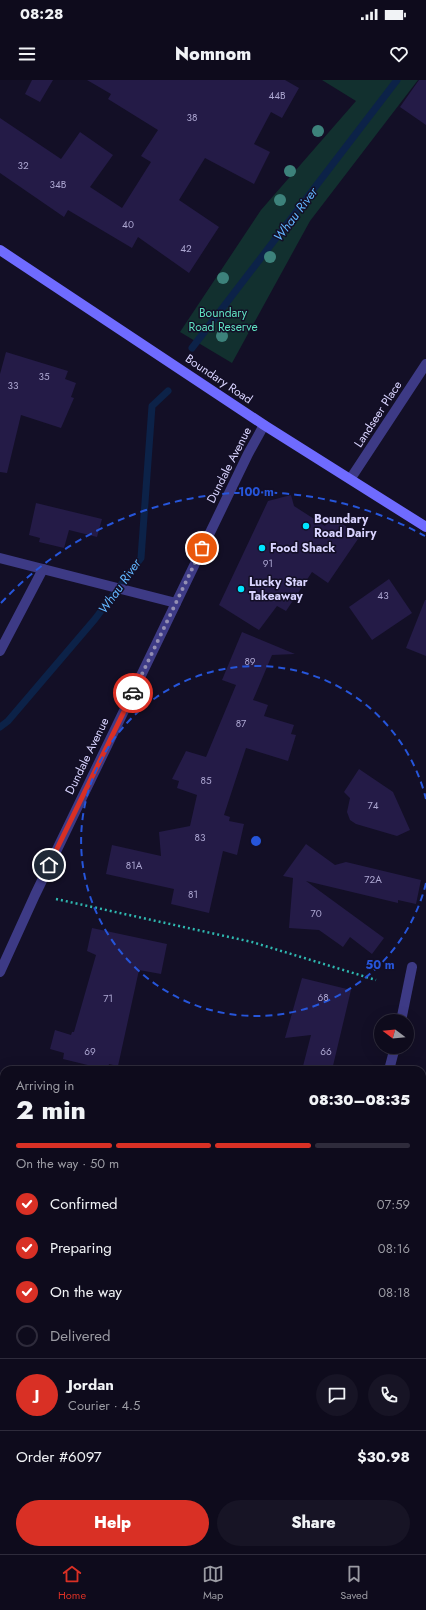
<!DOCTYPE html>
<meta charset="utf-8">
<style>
:root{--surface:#0e0b1c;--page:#171425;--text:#f1f3f6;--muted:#9b9ba3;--line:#2e2b3b;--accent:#d93025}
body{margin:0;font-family:Jost,sans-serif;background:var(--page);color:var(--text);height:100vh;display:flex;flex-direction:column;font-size:15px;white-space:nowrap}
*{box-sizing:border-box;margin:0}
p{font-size:13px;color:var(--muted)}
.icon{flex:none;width:22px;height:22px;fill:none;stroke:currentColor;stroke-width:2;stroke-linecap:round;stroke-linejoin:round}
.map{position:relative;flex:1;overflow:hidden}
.side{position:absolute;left:0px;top:986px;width:426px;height:488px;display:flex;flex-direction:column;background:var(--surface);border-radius:12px 12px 0 0;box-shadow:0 4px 16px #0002,0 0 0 1px var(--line)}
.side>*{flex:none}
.needle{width:26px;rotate:286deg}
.controls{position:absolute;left:374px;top:934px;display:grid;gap:8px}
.controls a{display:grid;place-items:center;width:40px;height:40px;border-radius:50%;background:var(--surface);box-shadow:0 4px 16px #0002,0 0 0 1px var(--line);font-size:20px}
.pin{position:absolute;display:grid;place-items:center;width:34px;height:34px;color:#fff;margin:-17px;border:2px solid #fff;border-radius:50%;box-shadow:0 1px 4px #0007}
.courier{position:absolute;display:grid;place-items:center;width:40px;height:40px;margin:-20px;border:3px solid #d93025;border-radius:50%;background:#fff;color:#222;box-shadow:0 1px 5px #0007}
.head em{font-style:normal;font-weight:800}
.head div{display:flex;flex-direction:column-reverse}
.head{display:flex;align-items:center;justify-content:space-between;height:68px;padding:0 16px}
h1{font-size:26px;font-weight:800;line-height:30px}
.bar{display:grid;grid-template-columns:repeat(4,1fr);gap:6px 4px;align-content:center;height:48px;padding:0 16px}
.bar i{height:5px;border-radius:3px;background:var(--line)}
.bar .active{background:var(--accent)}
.bar p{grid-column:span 4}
.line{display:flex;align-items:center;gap:10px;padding:0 16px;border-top:1px solid var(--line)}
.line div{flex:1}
.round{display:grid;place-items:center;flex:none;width:42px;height:42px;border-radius:21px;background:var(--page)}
ol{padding:0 16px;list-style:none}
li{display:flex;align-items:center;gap:12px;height:44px}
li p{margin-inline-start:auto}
li .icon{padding:4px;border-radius:50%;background:var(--accent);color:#fff;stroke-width:4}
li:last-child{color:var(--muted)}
li i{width:22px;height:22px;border:2px solid var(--line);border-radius:50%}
.primary-button{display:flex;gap:8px;margin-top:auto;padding:8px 16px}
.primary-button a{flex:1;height:46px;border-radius:24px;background:var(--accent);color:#fff;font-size:16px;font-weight:800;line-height:46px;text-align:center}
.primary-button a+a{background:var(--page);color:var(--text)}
.status{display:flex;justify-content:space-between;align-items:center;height:28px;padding:0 20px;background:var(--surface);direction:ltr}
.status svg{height:11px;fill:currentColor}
header{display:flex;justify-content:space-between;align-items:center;height:52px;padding:0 16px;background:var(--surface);font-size:18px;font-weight:800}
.tabs{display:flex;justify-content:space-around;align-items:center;height:56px;border-top:1px solid var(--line);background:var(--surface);font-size:11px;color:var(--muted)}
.tabs a{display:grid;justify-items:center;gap:2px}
.tabs .active{color:var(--accent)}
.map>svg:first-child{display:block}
</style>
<div class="status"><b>08:28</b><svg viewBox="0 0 49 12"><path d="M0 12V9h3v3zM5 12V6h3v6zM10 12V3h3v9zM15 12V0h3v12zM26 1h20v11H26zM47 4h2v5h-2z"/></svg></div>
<header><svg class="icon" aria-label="menu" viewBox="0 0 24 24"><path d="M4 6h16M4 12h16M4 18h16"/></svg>Nomnom<svg class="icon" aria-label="heart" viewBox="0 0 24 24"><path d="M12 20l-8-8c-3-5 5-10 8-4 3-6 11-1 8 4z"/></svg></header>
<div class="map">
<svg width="426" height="1474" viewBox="0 0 426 1474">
<rect width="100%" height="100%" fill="#130f26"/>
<path fill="#12302f" d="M 322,0 L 418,0 L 310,141 L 232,283 L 180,252 L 261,130 L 356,21 Z"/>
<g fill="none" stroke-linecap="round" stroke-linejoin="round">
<g stroke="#0c2248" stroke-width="7">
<path d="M 192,268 L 397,0"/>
<path d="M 0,647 L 8,641 L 95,539 L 141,478 L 152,326 L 168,311"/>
</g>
</g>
<g fill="#241b47">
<path d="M 32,0 L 53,0 L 40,22 L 25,14 Z"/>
<path d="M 87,0 L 285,0 L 299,8 L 282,38 L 271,32 L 254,64 L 270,72 L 254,104 L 205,78 L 179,120 L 219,147 L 189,193 L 138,157 L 132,168 L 68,130 L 64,137 L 0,93 L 0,38 L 61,79 L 80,52 L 113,75 L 90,107 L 122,128 L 151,82 L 141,76 L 158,50 L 108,19 L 111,14 Z"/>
<path d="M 419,0 L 426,0 L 426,45 L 400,27 Z"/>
<path d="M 6,272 L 68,291 L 65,299 L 76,303 L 71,317 L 74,318 L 61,348 L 21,335 L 7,393 L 0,392 L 0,294 Z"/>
<path d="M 291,415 L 294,426 L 325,446 L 331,436 L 360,456 L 328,503 L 312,492 L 286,531 L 277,526 L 259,550 L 219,525 L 268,421 Z"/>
<path d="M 36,423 L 102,439 L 97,457 L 69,450 L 64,468 L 39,462 L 40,458 L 29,455 Z"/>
<path d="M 389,499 L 412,533 L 372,560 L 349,527 Z"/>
<path d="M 425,520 L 426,520 L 426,576 L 406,568 Z"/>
<path d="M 242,552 L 295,574 L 272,575 L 253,620 L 268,625 L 264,636 L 294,645 L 291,654 L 296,655 L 288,681 L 246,668 L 224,735 L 230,737 L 229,741 L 244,744 L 237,775 L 223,771 L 209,833 L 171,824 L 174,809 L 106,794 L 112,765 L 161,776 L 159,752 L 190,746 L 197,715 L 177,708 L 179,701 L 172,699 L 186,671 L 206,677 L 236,605 L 222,600 Z"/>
<path d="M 359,689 L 393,712 L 410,750 L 397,756 L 356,744 L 350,740 L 347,732 L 350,718 L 344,712 Z"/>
<path d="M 306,764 L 335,785 L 346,782 L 421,800 L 416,824 L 398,820 L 398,823 L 306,801 L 384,858 L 372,874 L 350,857 L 343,867 L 319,850 L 289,848 L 293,798 L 283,796 Z"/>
<path d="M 92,848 L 167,864 L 161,894 L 139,890 L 118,986 L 109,984 L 108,990 L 63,979 L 64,973 L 50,969 L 55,950 L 71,955 L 72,952 L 74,952 L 96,875 L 87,871 Z"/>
<path d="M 302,898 L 351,910 L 332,990 L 302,990 L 311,955 L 285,958 Z"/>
</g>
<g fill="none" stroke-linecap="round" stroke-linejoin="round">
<path stroke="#2fb8b0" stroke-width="2.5" stroke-dasharray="2 3" stroke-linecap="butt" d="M 56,819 L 252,862 L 376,900"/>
<g stroke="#3d3a85" stroke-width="10">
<path d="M 0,478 L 176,523"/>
<path d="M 0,571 L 43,489"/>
</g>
<g stroke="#3d3a85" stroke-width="10">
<path d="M 351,398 L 426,284"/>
<path d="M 0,892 L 35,815 L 248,374 L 264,345"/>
<path d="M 401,941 L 412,887"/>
<path d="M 389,990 L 395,967"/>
<path d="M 422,1216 L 426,1218"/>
</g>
<path stroke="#6f6bff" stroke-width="10" d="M 0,170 L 264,345 L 426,447"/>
</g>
<g fill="#3d827b">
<circle cx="318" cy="51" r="6"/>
<circle cx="290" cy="91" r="6"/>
<circle cx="280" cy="120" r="6"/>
<circle cx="270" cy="177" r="6"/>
<circle cx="223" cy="198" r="6"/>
<circle cx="222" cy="256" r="6"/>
</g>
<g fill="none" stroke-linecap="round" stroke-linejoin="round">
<path stroke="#948fb3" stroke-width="4" stroke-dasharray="0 7.2" d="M 133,613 L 202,468"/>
<path stroke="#d93025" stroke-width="5" d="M 49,785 L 133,613"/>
</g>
<g fill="none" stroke="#2655da" stroke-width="2" stroke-dasharray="7 5">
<path d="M426 803A175 175 0 1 1 426 719"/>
<path d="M1 523A349 349 0 0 1 425 456"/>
</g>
<g fill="#00e5ff" stroke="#130f26" stroke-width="1.5">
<circle cx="306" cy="446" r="4"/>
<circle cx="262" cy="468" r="4"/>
<circle cx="241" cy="509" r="4"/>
</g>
<g text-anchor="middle" stroke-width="3" stroke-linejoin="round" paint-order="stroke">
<g font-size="10" fill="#aca6d1">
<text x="277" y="19">44B</text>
<text x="192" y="41">38</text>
<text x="23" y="89">32</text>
<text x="58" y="108">34B</text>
<text x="128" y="148">40</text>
<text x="186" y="172">42</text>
<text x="44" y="300">35</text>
<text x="13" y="309">33</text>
<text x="268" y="487">91</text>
<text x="383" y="519">43</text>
<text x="250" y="585">89</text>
<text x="241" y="647">87</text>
<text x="206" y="704">85</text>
<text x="373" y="729">74</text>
<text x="200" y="761">83</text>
<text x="134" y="789">81A</text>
<text x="373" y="803">72A</text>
<text x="193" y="818">81</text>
<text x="316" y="837">70</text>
<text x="323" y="921">68</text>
<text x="108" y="922">71</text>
<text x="90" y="975">69</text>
<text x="326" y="975">66</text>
</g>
<g font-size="12" fill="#5fe0c0" stroke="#130f26">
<text x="223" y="237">Boundary<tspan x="223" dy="14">Road Reserve</tspan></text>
</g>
<g font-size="12" fill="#d9d4ff" stroke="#130f26">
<text transform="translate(219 299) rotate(34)" y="4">Boundary Road</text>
<text transform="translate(378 334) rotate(-57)" y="4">Landseer Place</text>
<text transform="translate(229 385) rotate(-63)" y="4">Dundale Avenue</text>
<text transform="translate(87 676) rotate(-64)" y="4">Dundale Avenue</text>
</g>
<g font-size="12" font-weight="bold" fill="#d9d4ff" stroke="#130f26" text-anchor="start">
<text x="314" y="443">Boundary<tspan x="314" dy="14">Road Dairy</tspan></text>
<text x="270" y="472">Food Shack</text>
<text x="249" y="506">Lucky Star<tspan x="249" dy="14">Takeaway</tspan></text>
</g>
<g font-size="13" font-style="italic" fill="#62b6ff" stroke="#130f26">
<text transform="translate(295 134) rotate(-53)" y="5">Whau River</text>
<text transform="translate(119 506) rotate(-55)" y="5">Whau River</text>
</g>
</g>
<circle cx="256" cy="761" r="6" fill="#2655da" stroke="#130f26" stroke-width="2"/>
<g font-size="12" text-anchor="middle" font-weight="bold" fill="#2655da" stroke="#130f26" stroke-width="3" stroke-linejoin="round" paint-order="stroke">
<text x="256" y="416">100 m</text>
<text x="380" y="889">50 m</text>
</g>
</svg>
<div class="controls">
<a><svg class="needle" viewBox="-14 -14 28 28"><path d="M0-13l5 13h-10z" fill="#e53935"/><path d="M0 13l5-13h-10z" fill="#9b9ba3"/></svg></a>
</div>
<div class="pin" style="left:202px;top:468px;background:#ea580c"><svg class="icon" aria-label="bag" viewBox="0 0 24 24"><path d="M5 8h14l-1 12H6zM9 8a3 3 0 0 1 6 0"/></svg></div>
<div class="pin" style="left:49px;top:785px;background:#1f2937"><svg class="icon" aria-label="home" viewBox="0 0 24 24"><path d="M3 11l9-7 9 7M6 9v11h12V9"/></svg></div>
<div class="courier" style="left:133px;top:613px"><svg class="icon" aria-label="car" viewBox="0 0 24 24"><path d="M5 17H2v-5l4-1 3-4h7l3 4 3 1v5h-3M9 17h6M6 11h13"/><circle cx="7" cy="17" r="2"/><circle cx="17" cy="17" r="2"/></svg></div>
<section class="side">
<div class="head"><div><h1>2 min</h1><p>Arriving in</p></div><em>08:30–08:35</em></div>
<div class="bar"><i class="active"></i><i class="active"></i><i class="active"></i><i></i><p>On the way · 50 m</p></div>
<ol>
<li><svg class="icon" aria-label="check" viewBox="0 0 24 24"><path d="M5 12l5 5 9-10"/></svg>Confirmed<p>07:59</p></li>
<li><svg class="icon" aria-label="check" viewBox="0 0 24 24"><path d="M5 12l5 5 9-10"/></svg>Preparing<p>08:16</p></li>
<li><svg class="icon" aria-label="check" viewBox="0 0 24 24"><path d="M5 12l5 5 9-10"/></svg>On the way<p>08:18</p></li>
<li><i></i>Delivered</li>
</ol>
<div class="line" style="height:72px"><b class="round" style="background:var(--accent);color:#fff">J</b><div><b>Jordan</b><p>Courier · 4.5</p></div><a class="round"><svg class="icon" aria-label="chat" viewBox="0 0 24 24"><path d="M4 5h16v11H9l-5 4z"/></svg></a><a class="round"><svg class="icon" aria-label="phone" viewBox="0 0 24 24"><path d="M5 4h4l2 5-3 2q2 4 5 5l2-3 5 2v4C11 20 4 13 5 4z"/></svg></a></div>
<div class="line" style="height:52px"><div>Order #6097</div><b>$30.98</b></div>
<div class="primary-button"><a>Help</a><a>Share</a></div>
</section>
</div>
<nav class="tabs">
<a class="active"><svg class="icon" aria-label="home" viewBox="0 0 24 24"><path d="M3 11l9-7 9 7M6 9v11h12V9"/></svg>Home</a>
<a><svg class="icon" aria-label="map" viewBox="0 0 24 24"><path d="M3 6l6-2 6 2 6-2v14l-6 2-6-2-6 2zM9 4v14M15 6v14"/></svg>Map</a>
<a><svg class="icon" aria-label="saved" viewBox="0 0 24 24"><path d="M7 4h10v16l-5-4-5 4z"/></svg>Saved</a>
</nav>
